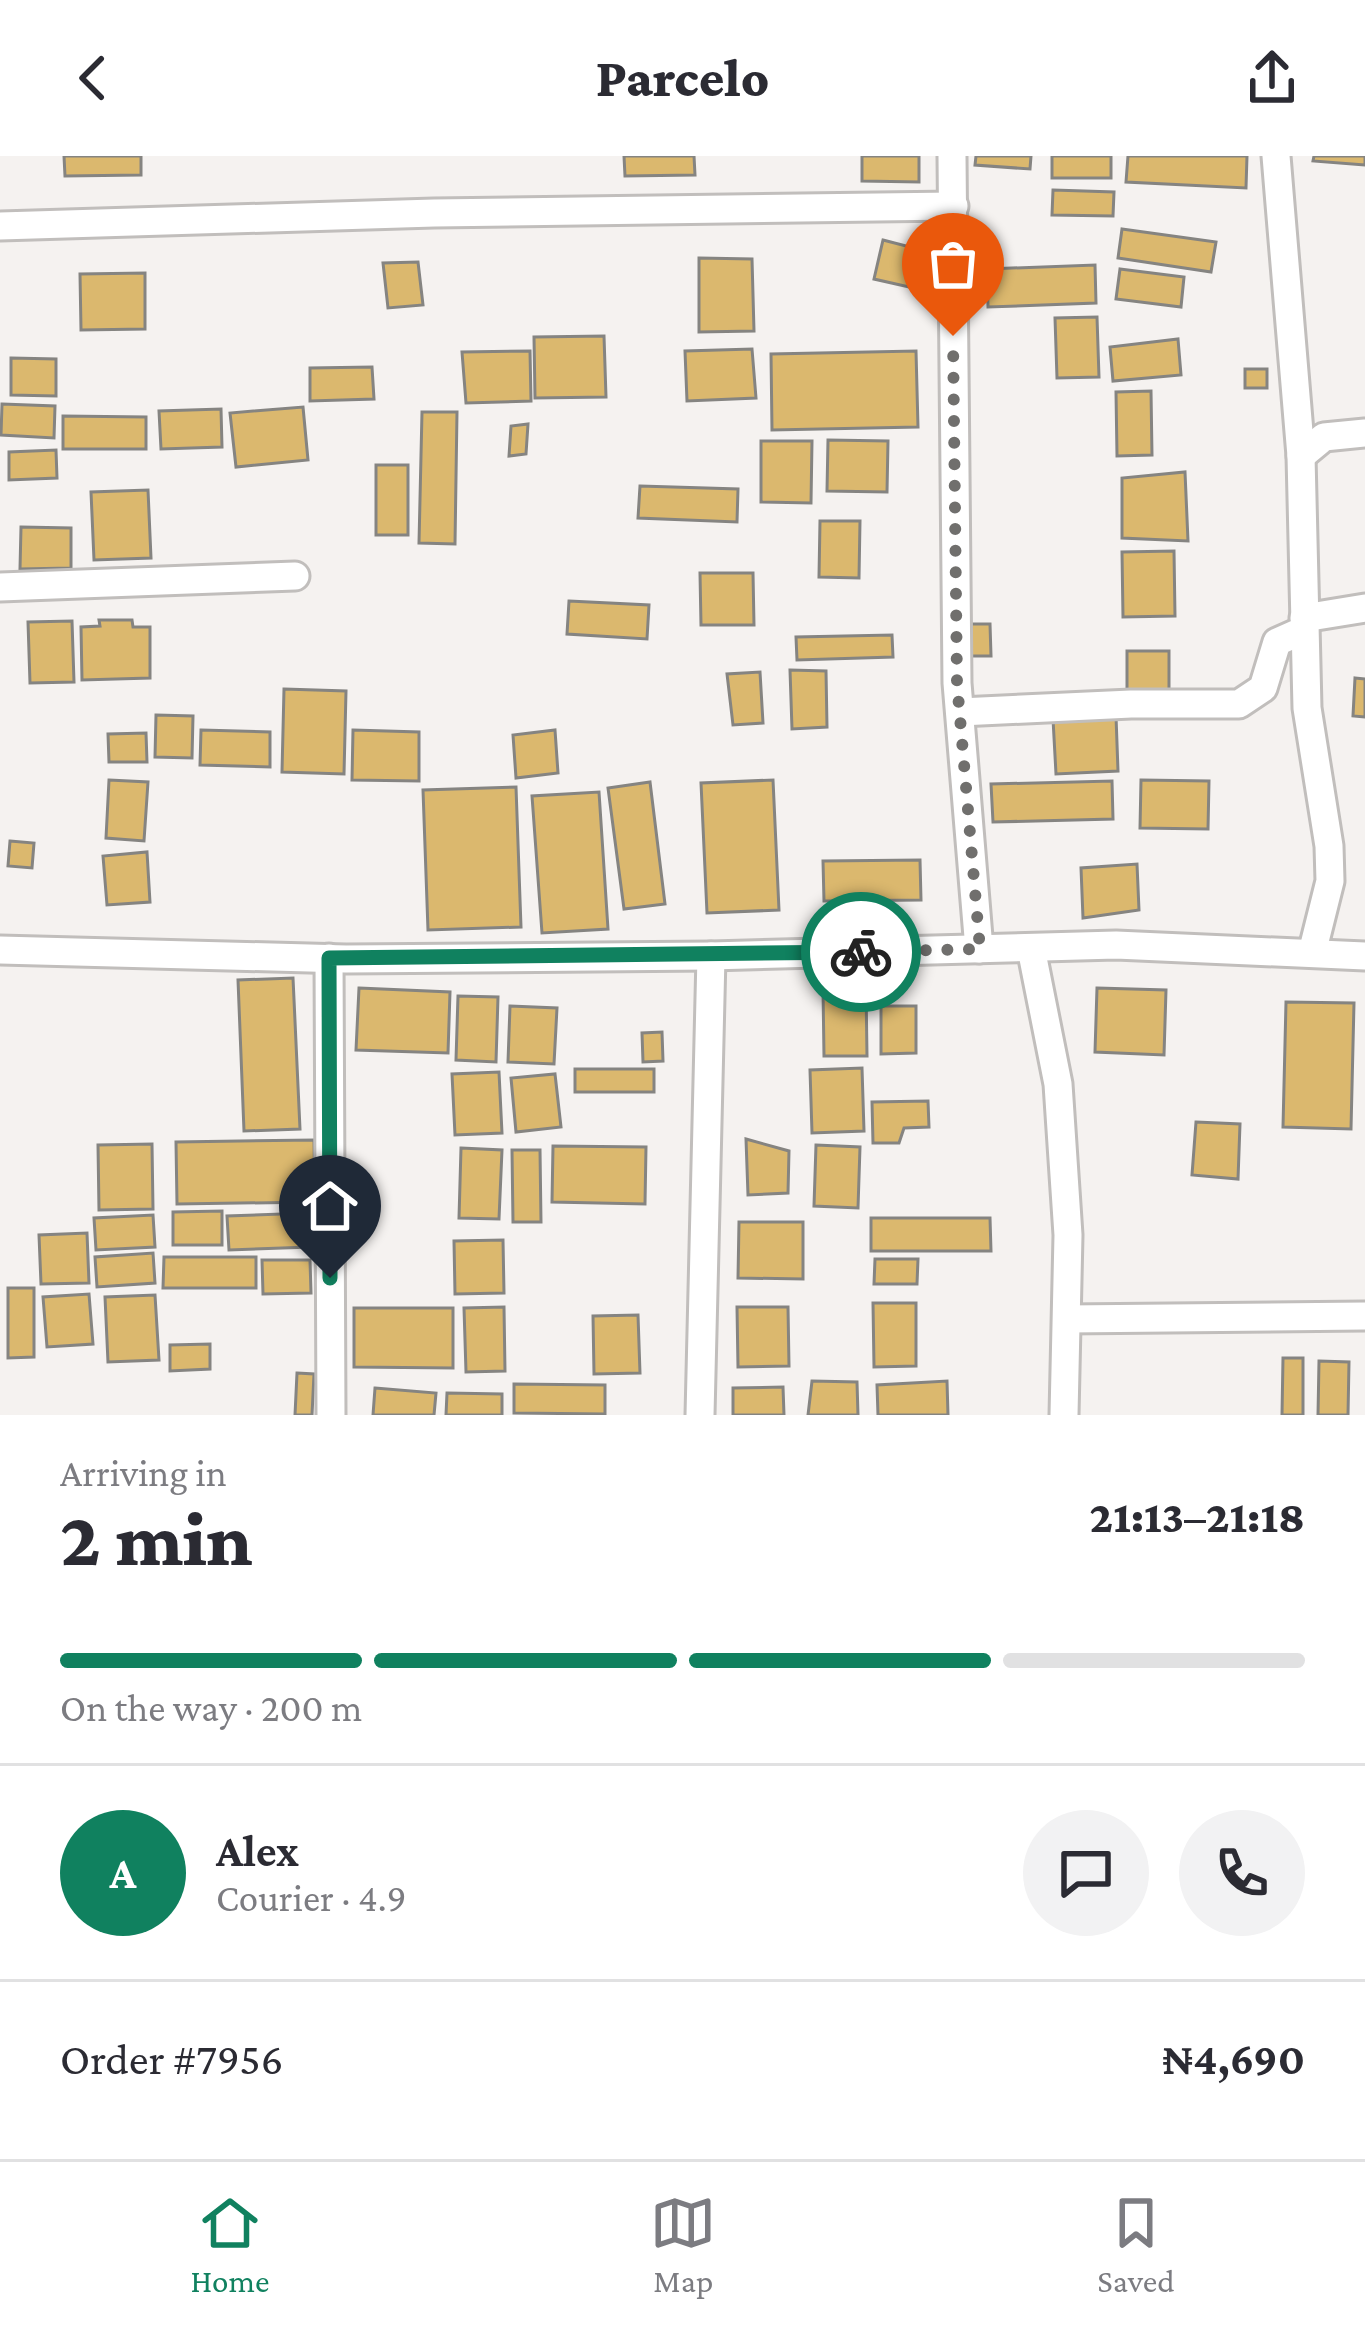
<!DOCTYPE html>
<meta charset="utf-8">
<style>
:root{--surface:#fff;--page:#f2f2f3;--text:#2b2b33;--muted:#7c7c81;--line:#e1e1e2;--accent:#10815f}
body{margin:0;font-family:"Crimson Pro",serif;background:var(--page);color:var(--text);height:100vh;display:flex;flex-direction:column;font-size:45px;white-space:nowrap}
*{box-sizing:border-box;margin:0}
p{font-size:39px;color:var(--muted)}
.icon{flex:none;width:66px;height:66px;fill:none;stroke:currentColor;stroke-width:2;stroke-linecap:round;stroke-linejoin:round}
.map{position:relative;height:1259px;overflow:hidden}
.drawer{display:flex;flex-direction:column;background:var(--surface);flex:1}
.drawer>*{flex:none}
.pin{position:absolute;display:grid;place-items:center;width:102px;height:102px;color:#fff;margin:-123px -51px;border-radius:50% 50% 50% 0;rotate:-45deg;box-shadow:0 0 12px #0007}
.pin .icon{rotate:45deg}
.courier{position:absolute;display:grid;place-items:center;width:120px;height:120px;margin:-60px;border:9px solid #10815f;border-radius:50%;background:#fff;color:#222;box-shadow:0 3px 15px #0007}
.overview em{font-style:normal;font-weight:800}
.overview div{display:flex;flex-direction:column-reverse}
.overview{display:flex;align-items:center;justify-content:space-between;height:204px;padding:0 60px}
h1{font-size:78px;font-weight:800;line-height:90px}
.bar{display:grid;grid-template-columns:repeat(4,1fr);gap:18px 12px;align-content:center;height:144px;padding:0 60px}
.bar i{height:15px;border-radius:9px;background:var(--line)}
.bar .active{background:var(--accent)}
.bar p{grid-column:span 4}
.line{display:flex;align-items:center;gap:30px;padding:0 60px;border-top:3px solid var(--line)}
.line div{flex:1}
.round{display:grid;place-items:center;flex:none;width:126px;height:126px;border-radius:63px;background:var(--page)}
header{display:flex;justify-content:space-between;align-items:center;height:156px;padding:0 60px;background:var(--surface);font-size:54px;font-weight:800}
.menu{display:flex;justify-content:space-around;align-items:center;height:168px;border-top:3px solid var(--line);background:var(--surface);font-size:33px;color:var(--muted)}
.menu a{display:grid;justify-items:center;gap:6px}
.menu .active{color:var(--accent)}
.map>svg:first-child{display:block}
</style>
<header><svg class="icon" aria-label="back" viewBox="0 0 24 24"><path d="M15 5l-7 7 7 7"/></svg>Parcelo<svg class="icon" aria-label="share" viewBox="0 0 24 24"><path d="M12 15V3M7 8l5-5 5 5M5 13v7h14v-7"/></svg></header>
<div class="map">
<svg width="1365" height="1259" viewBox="0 0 1365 1259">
<rect width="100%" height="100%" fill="#f5f2f0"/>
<g fill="#dbb86e" stroke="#858481" stroke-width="3">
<path d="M 64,0 L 141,0 L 141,19 L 65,20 Z"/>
<path d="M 624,0 L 694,0 L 695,19 L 625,20 Z"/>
<path d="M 862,0 L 919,0 L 919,26 L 862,25 Z"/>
<path d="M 976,0 L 1031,0 L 1030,13 L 975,9 Z"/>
<rect x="1052" y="0" width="59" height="22"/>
<path d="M 1128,0 L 1247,0 L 1246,32 L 1126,26 Z"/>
<path d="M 1314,0 L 1365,0 L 1365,9 L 1313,5 Z"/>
<path d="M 1053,34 L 1114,36 L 1113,60 L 1052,59 Z"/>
<path d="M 1122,73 L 1216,86 L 1211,116 L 1118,102 Z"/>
<path d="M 883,84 L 918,93 L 909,131 L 874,123 Z"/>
<path d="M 699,102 L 752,103 L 754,175 L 699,176 Z"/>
<path d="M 418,106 L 423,149 L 388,152 L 383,107 Z"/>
<path d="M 1095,109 L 1096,147 L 988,151 L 987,113 Z"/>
<path d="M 1120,113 L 1184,121 L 1181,151 L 1116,143 Z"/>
<path d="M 145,117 L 145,173 L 81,174 L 80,118 Z"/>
<path d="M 1097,161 L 1099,221 L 1057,222 L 1055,162 Z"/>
<path d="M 604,180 L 606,241 L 535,242 L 534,181 Z"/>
<path d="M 1178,183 L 1181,219 L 1113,225 L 1110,191 Z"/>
<path d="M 752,193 L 756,242 L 687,245 L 685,195 Z"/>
<path d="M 530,195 L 531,245 L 466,247 L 462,196 Z"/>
<path d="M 916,195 L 918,271 L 772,274 L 771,198 Z"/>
<path d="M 11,202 L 56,203 L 56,240 L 11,239 Z"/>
<path d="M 372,211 L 374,243 L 310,245 L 310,212 Z"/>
<rect x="1245" y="213" width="22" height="19"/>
<path d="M 1151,235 L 1152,299 L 1117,300 L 1116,236 Z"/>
<path d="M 2,248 L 55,250 L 54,282 L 1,279 Z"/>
<path d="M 303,251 L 308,304 L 236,311 L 230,257 Z"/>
<path d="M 221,253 L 222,291 L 161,293 L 159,255 Z"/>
<path d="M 422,256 L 457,256 L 455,388 L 419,387 Z"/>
<path d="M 63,260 L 146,261 L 146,293 L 63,293 Z"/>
<path d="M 528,268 L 526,298 L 509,300 L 511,270 Z"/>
<path d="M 828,284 L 888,285 L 887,336 L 827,335 Z"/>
<path d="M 761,285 L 812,285 L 811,347 L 761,346 Z"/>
<path d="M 56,294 L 57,322 L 9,324 L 9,296 Z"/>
<rect x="376" y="309" width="32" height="70"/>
<path d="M 1185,316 L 1188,385 L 1122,382 L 1122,322 Z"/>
<path d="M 640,330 L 738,333 L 737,366 L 638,362 Z"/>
<path d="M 148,334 L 151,402 L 94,404 L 91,336 Z"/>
<path d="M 820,365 L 860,365 L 859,422 L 819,421 Z"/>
<path d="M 21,371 L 71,372 L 71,412 L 20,413 Z"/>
<path d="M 1174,395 L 1175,460 L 1123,461 L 1122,396 Z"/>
<path d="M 700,417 L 753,417 L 754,469 L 701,469 Z"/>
<path d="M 569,445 L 649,449 L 647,483 L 567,478 Z"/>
<path d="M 99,464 L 132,464 L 133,471 L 150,471 L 150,522 L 82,524 L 81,471 L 100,470 Z"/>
<path d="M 72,465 L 74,526 L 30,527 L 28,466 Z"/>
<path d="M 966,468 L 990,468 L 991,500 L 966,500 Z"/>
<path d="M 892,479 L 893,501 L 797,504 L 796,481 Z"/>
<rect x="1127" y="495" width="42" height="43"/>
<path d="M 790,514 L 826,515 L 827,571 L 792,573 Z"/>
<path d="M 760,516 L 763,567 L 733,569 L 727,518 Z"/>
<path d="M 1355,522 L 1365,523 L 1365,561 L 1353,560 Z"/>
<path d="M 284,533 L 346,535 L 344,618 L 282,616 Z"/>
<path d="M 156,559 L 193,560 L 192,602 L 155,601 Z"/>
<path d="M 1116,560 L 1118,615 L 1056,618 L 1053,563 Z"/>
<path d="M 201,574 L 270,576 L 270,611 L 200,609 Z"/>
<path d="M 353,574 L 419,576 L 419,625 L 352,624 Z"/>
<path d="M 555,574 L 558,617 L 516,622 L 513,579 Z"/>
<path d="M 146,577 L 147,606 L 109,606 L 108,578 Z"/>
<path d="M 109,624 L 148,626 L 144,685 L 106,682 Z"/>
<path d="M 773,624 L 779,754 L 707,757 L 701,627 Z"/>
<path d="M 1141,624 L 1209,625 L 1208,673 L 1140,672 Z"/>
<path d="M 1112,625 L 1113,663 L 993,666 L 991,628 Z"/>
<path d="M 650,626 L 665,748 L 624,753 L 608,632 Z"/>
<path d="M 516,631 L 521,771 L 428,774 L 423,634 Z"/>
<path d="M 599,636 L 608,773 L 542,777 L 532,640 Z"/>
<path d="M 10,685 L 34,687 L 32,712 L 8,710 Z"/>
<path d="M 147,696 L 150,746 L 107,749 L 103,700 Z"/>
<path d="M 920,704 L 921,744 L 824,745 L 823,705 Z"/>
<path d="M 1137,708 L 1139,754 L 1083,762 L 1081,712 Z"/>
<path d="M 293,822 L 300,973 L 244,975 L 238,824 Z"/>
<path d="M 359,832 L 450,836 L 448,897 L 356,894 Z"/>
<path d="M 866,832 L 867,900 L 824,900 L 823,833 Z"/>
<path d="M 1097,832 L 1166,834 L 1164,899 L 1095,896 Z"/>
<path d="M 458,840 L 498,841 L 496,906 L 456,904 Z"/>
<path d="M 1286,846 L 1354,847 L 1351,973 L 1283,971 Z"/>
<path d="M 510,850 L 557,852 L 554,908 L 508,906 Z"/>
<path d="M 881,850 L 916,850 L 916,897 L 881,898 Z"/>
<path d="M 662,876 L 663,905 L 643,906 L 642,877 Z"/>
<path d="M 862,912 L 864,975 L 812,977 L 810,914 Z"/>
<rect x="575" y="913" width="79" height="23"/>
<path d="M 499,916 L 502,977 L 455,979 L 452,918 Z"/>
<path d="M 555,918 L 561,971 L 516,976 L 511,922 Z"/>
<path d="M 928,945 L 929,971 L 904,972 L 899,987 L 873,987 L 872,946 Z"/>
<path d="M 1196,966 L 1240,968 L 1238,1023 L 1192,1019 Z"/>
<path d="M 746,983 L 789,995 L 788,1037 L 748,1039 Z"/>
<path d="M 314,984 L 315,1046 L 177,1048 L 176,986 Z"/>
<path d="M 152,988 L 153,1053 L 99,1054 L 98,989 Z"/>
<path d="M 816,989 L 860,991 L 858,1052 L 814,1050 Z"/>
<path d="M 553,990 L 646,991 L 645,1048 L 552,1046 Z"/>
<path d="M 461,992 L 502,994 L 499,1063 L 459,1062 Z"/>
<path d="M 512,994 L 540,994 L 541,1066 L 513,1066 Z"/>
<path d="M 222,1055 L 222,1089 L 173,1089 L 173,1056 Z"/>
<path d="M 309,1057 L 310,1091 L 229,1094 L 227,1060 Z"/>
<path d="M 153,1059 L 155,1091 L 96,1094 L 94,1062 Z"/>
<path d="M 871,1062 L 990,1062 L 991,1095 L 871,1095 Z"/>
<path d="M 739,1066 L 803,1066 L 803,1123 L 738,1122 Z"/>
<path d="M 87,1077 L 89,1127 L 41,1128 L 39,1079 Z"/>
<path d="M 503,1084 L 504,1137 L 455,1138 L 454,1085 Z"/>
<path d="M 153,1097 L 155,1127 L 97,1131 L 95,1101 Z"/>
<path d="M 164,1101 L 256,1101 L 256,1132 L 163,1132 Z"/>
<path d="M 875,1103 L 918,1103 L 917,1128 L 874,1128 Z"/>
<path d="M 262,1104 L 310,1104 L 311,1137 L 263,1138 Z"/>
<path d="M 8,1132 L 34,1132 L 34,1201 L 8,1202 Z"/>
<path d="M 89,1138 L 93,1188 L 47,1191 L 43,1141 Z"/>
<path d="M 155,1139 L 159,1204 L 108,1206 L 105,1141 Z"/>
<path d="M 873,1147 L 916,1147 L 916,1210 L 874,1211 Z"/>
<path d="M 504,1151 L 505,1215 L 466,1216 L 464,1152 Z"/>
<path d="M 737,1151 L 788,1151 L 789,1210 L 738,1211 Z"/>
<path d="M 354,1152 L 453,1152 L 453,1212 L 354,1211 Z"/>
<path d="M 638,1159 L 640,1217 L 594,1218 L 593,1160 Z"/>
<path d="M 210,1188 L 210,1213 L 170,1215 L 170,1189 Z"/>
<path d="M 1283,1202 L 1303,1202 L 1303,1259 L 1282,1259 Z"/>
<path d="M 1319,1205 L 1349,1206 L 1348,1259 L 1318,1259 Z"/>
<path d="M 297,1217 L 314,1218 L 312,1259 L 295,1259 Z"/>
<path d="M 812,1225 L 857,1226 L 858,1259 L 808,1259 Z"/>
<path d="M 947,1225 L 948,1259 L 878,1259 L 877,1229 Z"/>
<path d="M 514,1228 L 605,1229 L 605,1258 L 514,1257 Z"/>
<path d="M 783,1231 L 784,1259 L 733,1259 L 733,1232 Z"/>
<path d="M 375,1232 L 436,1237 L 434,1259 L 373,1259 Z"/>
<path d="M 447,1237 L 502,1238 L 502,1259 L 446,1259 Z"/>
</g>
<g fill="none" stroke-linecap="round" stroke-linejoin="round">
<defs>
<g id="minor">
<path d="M 952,0 L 957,527 L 979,793"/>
<path d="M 1276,0 L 1301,300 L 1307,552 L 1329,690 L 1330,725 L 1312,797"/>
<path d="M 0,70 L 434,57 L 954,50"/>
<path d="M 1301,300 L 1324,281 L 1365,277"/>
<path d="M 0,431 L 295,420"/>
<path d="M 1304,462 L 1365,452"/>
<path d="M 960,556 L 1131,548 L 1239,548 L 1263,532 L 1277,486 L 1304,474"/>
<path d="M 1031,792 L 1058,928 L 1068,1079 L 1064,1259"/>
<path d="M 0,794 L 346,803 L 711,800 L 1116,789 L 1365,800"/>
<path d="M 329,802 L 331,1259"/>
<path d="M 1067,1163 L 1365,1160"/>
<path d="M 700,1259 L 711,800"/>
</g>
</defs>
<use href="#minor" stroke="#c1bebc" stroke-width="33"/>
<use href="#minor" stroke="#fff" stroke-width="27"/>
</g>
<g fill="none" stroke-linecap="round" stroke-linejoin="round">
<path stroke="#706f6d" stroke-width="12" stroke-dasharray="0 21.6" d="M 861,796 L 980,793 L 957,527 L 953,180"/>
<path stroke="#10815f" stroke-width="15" d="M 330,1122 L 329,802 L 861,796"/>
</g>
</svg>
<div class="pin" style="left:953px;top:180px;background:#ea580c"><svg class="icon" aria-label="bag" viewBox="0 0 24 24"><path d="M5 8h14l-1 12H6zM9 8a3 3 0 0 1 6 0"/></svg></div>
<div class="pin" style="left:330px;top:1122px;background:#1f2937"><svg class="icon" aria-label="home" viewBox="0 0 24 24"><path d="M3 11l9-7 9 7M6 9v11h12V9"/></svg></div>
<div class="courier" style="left:861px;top:796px"><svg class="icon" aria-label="bike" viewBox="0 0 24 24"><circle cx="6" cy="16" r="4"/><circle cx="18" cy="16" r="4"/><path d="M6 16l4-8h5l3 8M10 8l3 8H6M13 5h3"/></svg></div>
</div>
<section class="drawer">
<div class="overview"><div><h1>2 min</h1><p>Arriving in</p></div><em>21:13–21:18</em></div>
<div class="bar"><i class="active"></i><i class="active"></i><i class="active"></i><i></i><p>On the way · 200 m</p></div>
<div class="line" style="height:216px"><b class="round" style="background:var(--accent);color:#fff">A</b><div><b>Alex</b><p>Courier · 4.9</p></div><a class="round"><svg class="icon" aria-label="chat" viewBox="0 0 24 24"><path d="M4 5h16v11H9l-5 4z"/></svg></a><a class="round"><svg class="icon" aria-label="phone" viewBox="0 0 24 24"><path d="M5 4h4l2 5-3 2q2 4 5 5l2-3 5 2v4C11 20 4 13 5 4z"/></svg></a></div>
<div class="line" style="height:156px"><div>Order #7956</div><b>₦4,690</b></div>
</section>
<nav class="menu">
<a class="active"><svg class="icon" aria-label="home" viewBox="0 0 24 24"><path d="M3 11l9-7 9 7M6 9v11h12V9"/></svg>Home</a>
<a><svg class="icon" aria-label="map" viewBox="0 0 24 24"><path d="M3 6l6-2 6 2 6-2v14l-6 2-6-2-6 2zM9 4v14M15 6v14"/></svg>Map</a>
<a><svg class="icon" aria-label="saved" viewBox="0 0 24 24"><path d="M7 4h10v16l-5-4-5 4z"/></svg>Saved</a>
</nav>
